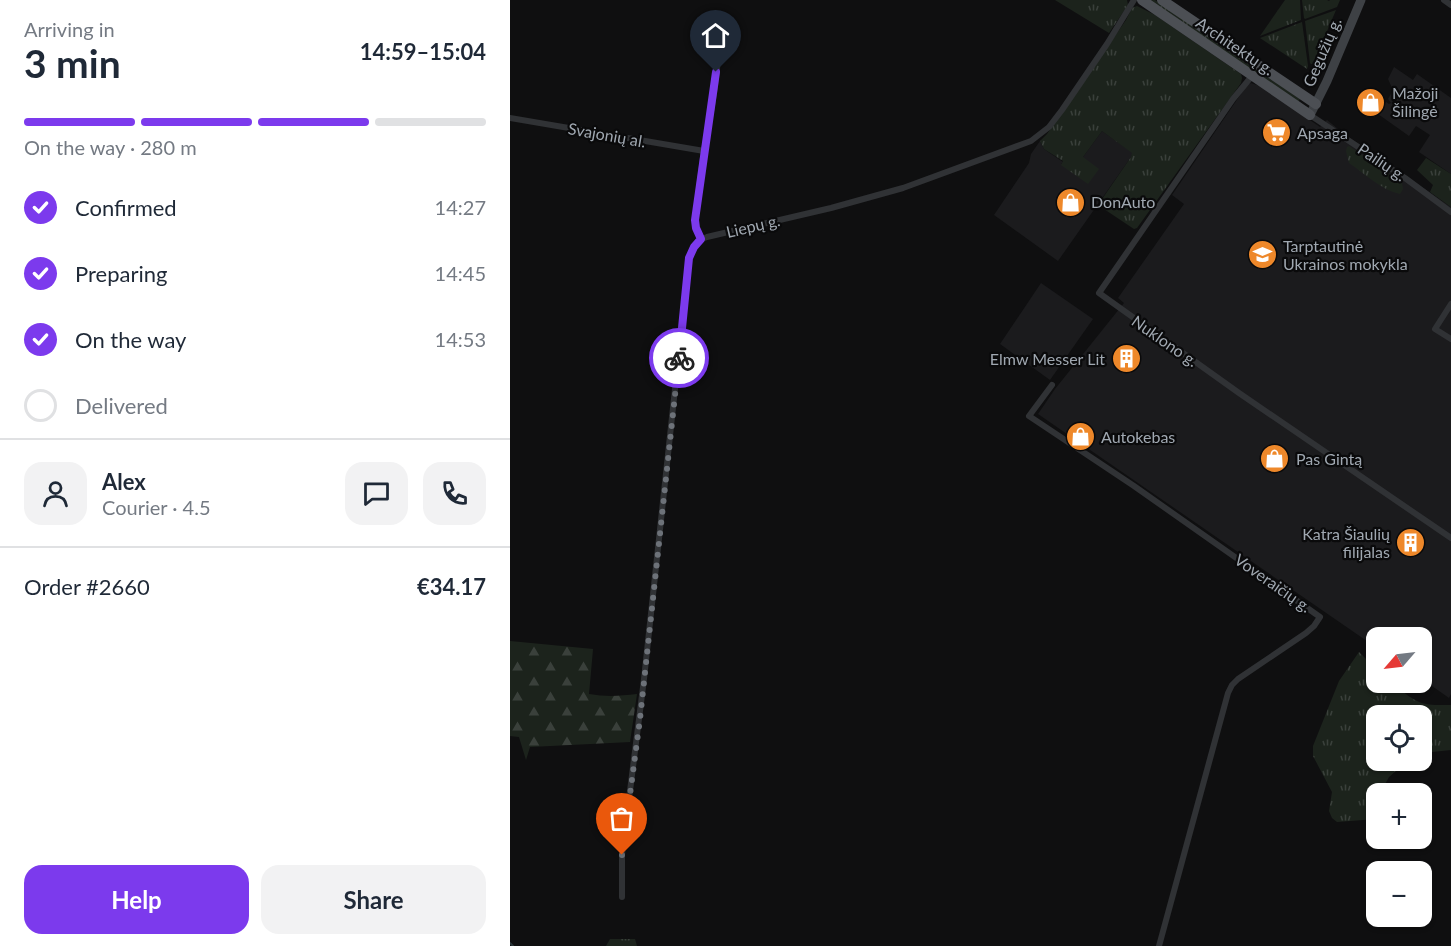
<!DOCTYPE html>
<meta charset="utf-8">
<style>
:root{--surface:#fff;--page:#f2f2f3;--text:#1f2937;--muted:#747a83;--line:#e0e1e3;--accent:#7c3aed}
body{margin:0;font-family:Lato,sans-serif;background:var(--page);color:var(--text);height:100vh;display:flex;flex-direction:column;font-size:22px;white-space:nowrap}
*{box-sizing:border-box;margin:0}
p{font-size:20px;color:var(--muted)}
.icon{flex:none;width:33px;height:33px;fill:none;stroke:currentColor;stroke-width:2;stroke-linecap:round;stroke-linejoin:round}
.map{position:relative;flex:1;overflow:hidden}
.details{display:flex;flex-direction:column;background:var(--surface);width:510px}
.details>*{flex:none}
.needle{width:39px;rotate:242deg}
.tools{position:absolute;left:856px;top:627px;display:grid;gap:12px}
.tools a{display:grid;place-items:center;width:66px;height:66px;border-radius:12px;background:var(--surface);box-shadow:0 2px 4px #0004;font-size:30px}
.pin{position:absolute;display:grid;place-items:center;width:51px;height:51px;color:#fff;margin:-62px -26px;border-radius:50% 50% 50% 0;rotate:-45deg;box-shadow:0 0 6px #0007}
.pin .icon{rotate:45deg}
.courier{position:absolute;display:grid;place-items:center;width:60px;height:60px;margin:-30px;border:4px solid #7c3aed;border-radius:50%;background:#fff;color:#222;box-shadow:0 2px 8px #0007}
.overview em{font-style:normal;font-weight:700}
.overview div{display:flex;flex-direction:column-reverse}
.overview{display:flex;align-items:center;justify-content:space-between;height:102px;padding:0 24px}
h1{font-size:39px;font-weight:700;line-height:45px}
.bar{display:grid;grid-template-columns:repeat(4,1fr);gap:9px 6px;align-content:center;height:72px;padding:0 24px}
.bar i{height:8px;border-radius:4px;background:var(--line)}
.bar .selected{background:var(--accent)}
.bar p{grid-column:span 4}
.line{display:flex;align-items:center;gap:15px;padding:0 24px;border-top:2px solid var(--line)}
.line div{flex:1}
.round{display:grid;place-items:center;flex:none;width:63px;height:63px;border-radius:18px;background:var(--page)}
ol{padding:0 24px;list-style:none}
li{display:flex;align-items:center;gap:18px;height:66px}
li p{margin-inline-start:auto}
li .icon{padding:6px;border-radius:50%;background:var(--accent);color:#fff;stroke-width:4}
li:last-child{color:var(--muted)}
li i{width:33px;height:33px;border:3px solid var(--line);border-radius:50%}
.action{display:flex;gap:12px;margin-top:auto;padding:12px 24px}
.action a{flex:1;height:69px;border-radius:18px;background:var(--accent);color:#fff;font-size:24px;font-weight:700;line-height:69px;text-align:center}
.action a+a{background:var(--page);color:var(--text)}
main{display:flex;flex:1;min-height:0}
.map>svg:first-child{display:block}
</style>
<main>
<section class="details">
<div class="overview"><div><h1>3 min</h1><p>Arriving in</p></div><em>14:59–15:04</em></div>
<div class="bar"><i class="selected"></i><i class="selected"></i><i class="selected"></i><i></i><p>On the way · 280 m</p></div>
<ol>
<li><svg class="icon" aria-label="check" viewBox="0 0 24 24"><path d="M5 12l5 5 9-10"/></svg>Confirmed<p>14:27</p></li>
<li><svg class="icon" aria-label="check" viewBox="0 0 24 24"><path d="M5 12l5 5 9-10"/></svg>Preparing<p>14:45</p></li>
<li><svg class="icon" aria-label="check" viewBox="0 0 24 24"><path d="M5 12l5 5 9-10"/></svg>On the way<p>14:53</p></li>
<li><i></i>Delivered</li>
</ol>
<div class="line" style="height:108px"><a class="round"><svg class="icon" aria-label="person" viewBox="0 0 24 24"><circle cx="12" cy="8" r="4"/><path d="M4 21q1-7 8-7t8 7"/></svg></a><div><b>Alex</b><p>Courier · 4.5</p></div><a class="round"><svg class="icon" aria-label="chat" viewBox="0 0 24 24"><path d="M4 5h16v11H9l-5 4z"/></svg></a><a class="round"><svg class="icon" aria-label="phone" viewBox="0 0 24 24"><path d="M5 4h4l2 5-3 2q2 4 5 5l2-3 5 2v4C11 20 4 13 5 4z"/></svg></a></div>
<div class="line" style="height:78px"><div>Order #2660</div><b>€34.17</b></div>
<div class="action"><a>Help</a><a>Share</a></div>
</section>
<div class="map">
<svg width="941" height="946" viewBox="0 0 941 946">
<defs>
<pattern id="grass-tufts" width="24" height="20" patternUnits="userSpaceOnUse" patternTransform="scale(1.5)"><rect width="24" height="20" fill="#1c231c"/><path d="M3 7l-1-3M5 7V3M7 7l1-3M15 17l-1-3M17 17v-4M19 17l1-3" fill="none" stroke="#3a403b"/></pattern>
<pattern id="forest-firs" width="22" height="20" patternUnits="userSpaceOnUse" patternTransform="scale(1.5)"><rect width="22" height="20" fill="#1c231c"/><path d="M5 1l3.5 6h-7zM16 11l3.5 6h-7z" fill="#3a403b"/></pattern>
</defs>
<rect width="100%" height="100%" fill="#0f0f10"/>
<g fill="#1b1b1d">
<path d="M 884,67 L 903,80 L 907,74 L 941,98 L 941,174 L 909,152 L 920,135 L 906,126 L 899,136 L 868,114 L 876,102 L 879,104 L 881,103 L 878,99 L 883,90 L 878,79 Z"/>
<path d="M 741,83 L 750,86 L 810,127 L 817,120 L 833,133 L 941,207 L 941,694 L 939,698 L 912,679 L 912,638 L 867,638 L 867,648 L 528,414 L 545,389 L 614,303 L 608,298 L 674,204 L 662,195 L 737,85 Z"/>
<path d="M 592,131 L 623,153 L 621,157 L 548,261 L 484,215 L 519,163 L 521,154 L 530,141 L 534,149 L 553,162 L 551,164 L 573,157 Z"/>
<path d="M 531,283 L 583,319 L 540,380 L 490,344 Z"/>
</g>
<g fill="url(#grass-tufts)">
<path d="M 545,0 L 617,0 L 618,5 L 599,33 Z"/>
<path d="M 639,0 L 645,0 L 790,99 L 788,102 Z"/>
<path d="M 775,0 L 790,0 L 791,20 L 750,36 Z"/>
<path d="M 792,0 L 817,0 L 819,1 L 820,0 L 830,0 L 827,7 L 795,19 L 794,18 Z"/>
<path d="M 627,6 L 645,15 L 731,74 L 732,78 L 731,83 L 627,228 L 624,229 L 588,205 L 621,157 L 622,153 L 592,131 L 573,157 L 589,169 L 578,184 L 551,165 L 553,161 L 534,149 L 530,141 L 537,134 L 616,20 L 622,8 Z"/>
<path d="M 826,10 L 803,64 L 801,64 L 800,63 L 795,21 Z"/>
<path d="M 792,22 L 798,66 L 797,69 L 750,38 Z"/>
<path d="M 839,146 L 892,183 L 893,189 L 890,194 C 871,190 854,173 839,163 L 836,151 L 837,147 Z"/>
<path d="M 916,158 L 941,174 L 941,207 L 920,192 L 923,185 L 907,170 Z"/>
<path d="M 849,652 L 867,670 L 867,682 C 889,682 889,692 907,701 C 917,706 929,705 941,705 L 941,750 L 912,753 L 912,716 L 867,716 L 867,760 L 897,761 L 879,777 L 870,793 L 867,794 L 866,819 L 827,822 L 822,818 L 819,811 L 822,792 L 803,756 L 803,746 L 829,681 Z"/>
<path d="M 100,939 L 125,939 L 127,946 L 96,946 Z"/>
</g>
<path fill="url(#forest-firs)" d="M 0,641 L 83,649 L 79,694 C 95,697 111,696 127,694 L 120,742 L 20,747 L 16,760 L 9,737 L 0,736 Z"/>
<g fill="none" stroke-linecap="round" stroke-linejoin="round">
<path stroke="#293438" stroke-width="2" d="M 0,943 L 3,946"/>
<g stroke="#303235" stroke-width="6">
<path d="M 934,0 L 941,5"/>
<path d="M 742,76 L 723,99 L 589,293 L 729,393 L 941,538"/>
<path d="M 800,115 L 895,178 L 941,212"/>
<path d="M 0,118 L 194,151"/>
<path d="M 191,239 L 186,228 L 185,220 C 188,197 191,173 194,150 C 201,112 209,73 209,34"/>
<path d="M 941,304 L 925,329 L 941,339"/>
<path d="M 542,385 L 519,416 L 624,486 L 810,617 L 804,626 L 796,633 L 728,679 L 722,685 L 718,693 L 649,946"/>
<path d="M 112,897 L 112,855 L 134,679 L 179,258 C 183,248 186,241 197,237 L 321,208 L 393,188 L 521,141 L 539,127 L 552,110 L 597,44 L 624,0"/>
</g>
<path stroke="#3e4145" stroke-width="9" d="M 800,115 L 817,81 L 851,0"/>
<g stroke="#4c4f54" stroke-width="10">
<path d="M 632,0 L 800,115"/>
<path d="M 652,0 L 806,104"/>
</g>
</g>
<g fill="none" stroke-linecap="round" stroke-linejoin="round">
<path stroke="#6d7279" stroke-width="6" stroke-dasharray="0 10.8" d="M 112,855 L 130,719 L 169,358"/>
<path stroke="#7c3aed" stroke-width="8" d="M 169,358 L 179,258 L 184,247 L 191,239 L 186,228 L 185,220 L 206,72"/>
</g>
<defs>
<symbol id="shop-disc" viewBox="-11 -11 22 22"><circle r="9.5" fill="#ee882a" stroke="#0a0a0b"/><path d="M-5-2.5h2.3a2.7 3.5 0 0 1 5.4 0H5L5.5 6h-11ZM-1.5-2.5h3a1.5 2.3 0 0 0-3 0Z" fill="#fff"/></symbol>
<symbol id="supermarket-disc" viewBox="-11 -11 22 22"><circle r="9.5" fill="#ee882a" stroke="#0a0a0b"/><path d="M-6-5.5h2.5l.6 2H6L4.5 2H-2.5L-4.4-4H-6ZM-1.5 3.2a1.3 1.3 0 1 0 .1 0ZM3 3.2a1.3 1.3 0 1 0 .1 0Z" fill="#fff"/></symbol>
<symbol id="school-disc" viewBox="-11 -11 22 22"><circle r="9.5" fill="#ee882a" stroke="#0a0a0b"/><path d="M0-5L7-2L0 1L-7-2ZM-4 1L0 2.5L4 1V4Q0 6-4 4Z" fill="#fff"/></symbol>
<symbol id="building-disc" viewBox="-11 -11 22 22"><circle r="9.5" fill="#ee882a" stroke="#0a0a0b"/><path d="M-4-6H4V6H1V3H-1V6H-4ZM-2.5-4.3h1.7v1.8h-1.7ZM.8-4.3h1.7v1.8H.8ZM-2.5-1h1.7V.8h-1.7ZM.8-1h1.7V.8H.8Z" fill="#fff"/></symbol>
</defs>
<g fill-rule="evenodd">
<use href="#shop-disc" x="844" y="86" width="33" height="33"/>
<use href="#supermarket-disc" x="750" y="116" width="33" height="33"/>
<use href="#shop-disc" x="544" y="186" width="33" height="33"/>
<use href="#school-disc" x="736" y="238" width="33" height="33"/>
<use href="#building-disc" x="600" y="342" width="33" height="33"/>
<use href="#shop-disc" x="554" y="420" width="33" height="33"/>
<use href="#shop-disc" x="748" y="442" width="33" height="33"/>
<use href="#building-disc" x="884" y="526" width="33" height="33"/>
</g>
<g text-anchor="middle" stroke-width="4.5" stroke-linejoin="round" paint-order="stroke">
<g font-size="16" fill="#a0a8b1" stroke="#0a0a0b">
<text transform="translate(725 46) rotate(34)" y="6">Architektų g.</text>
<text transform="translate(812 52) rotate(-67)" y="6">Gegužių g.</text>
<text transform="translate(97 135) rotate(10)" y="6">Svajonių al.</text>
<text transform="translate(872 162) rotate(34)" y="6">Pailių g.</text>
<text transform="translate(243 226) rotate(-13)" y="6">Liepų g.</text>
<text transform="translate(655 341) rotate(35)" y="6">Nuklono g.</text>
<text transform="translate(763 583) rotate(35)" y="6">Voveraičių g.</text>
</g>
<g font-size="16" fill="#a0a8b1" stroke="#0a0a0b" text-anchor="start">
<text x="882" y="99">Mažoji<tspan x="882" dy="18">Šilingė</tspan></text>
<text x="787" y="139">Apsaga</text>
<text x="581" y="208">DonAuto</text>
<text x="773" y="252">Tarptautinė<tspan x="773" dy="18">Ukrainos mokykla</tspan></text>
<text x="595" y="365" text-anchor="end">Elmw Messer Lit</text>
<text x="591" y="443">Autokebas</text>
<text x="786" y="465">Pas Gintą</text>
<text x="880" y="540" text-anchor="end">Katra Šiaulių<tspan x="880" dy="18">filijalas</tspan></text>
</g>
</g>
</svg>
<div class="tools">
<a><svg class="needle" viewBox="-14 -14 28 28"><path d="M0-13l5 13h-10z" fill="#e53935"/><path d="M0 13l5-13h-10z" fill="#747a83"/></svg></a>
<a><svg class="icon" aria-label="locate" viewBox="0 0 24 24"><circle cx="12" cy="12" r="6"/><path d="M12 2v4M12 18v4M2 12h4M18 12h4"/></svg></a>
<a>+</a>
<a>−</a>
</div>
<div class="pin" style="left:112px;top:855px;background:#ea580c"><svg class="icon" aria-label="bag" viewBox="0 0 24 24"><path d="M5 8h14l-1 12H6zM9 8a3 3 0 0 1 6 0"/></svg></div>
<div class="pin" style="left:206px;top:72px;background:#1f2937"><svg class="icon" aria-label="home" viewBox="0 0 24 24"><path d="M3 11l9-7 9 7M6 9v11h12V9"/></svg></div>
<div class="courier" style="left:169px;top:358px"><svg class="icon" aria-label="bike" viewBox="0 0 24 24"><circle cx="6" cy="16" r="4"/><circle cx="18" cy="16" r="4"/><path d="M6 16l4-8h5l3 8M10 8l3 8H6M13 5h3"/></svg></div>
</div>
</main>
